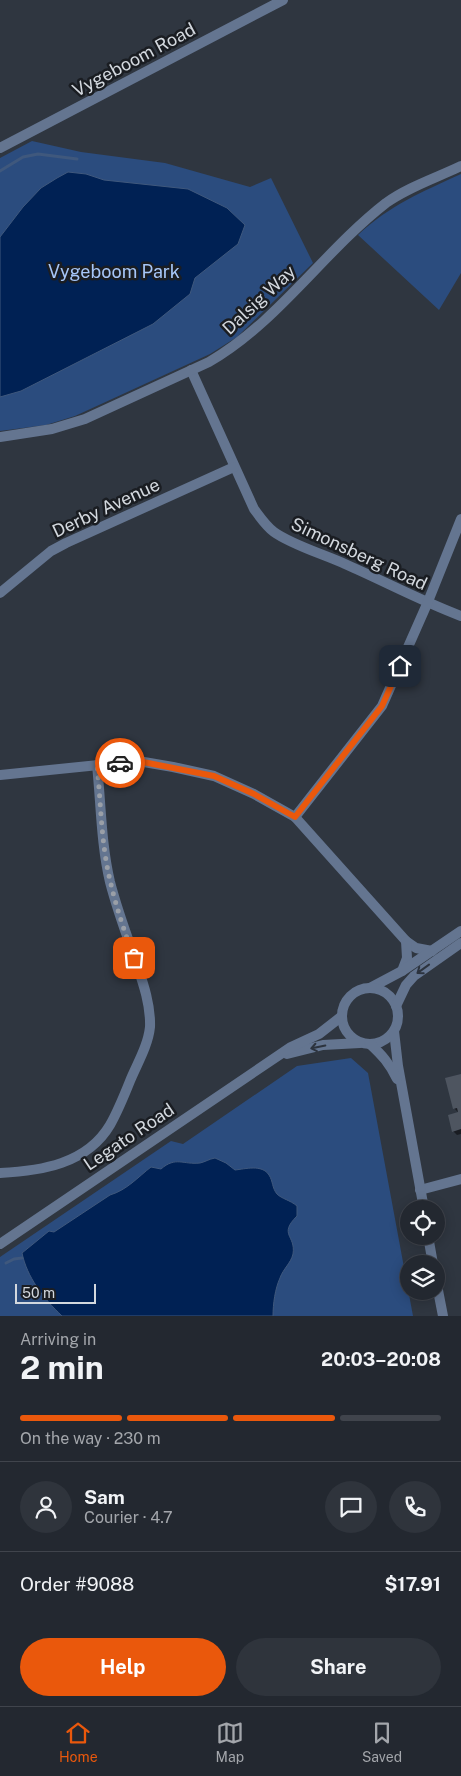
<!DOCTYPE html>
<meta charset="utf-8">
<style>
:root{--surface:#232830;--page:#2f343c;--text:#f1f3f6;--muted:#a3a6ab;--line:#40444c;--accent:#ea580c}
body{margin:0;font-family:"Public Sans",sans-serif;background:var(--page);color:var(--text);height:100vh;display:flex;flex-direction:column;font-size:19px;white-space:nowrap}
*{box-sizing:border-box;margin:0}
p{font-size:16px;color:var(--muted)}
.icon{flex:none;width:28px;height:28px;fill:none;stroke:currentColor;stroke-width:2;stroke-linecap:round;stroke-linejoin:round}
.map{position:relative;height:1316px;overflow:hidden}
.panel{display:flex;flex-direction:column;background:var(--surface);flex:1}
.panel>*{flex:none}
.buttons{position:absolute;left:400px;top:1200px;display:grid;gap:10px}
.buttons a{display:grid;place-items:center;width:45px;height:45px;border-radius:50%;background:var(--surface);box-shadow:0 2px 12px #0003,0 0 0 1px var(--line);font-size:25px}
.scale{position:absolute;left:15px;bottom:12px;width:81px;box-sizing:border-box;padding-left:5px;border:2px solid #d3d8de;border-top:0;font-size:14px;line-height:18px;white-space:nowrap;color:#d3d8de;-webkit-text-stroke:4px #1a1d22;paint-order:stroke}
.pin{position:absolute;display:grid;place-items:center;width:42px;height:42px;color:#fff;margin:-21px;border-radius:10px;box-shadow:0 2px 8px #0006}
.courier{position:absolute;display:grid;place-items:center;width:50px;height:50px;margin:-25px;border:4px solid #ea580c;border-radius:50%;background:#fff;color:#222;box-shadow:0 1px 6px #0007}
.overview em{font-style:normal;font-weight:700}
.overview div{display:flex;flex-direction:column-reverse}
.overview{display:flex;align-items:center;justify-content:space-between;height:85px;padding:0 20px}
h1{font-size:32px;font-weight:700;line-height:38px}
.bar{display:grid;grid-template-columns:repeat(4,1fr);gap:8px 5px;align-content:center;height:60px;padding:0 20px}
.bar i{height:6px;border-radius:4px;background:var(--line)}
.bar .on{background:var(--accent)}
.bar p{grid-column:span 4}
.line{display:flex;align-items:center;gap:12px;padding:0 20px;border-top:1px solid var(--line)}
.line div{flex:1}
.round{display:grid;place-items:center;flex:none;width:52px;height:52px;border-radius:26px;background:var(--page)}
.action{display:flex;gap:10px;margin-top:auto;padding:10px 20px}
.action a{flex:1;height:58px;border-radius:30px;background:var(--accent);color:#fff;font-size:20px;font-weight:700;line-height:58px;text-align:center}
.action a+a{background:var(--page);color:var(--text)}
.menu{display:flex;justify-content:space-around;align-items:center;height:70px;border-top:1px solid var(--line);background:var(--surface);font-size:14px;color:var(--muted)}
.menu a{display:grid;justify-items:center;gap:2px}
.menu .on{color:var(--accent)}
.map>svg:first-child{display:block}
</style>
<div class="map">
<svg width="461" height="1316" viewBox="0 0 461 1316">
<rect width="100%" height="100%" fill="#2f3640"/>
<g fill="#2b4c7e">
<path d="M 32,141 L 81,152 L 165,163 L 250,187 L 271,178 L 313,263 L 237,337 L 210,354 L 75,416 L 46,425 L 0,431 L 0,158 Z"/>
<path d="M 461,174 L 461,273 L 439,310 L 358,235 C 390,205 422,192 461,174 Z"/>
<path d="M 351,1058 L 368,1073 L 413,1316 L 0,1316 L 0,1257 L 171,1141 L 183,1144 L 297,1066 Z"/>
</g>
<g fill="#002154" stroke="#3f587d">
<path d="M 68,172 L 86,174 L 104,180 L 188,189 L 227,208 L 245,225 L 238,244 L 195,278 L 190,294 L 153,324 L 21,391 L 0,397 L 0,237 L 23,207 L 41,188 L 57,178 Z"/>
<path d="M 215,1158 L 226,1163 L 235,1170 C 245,1169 262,1164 269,1175 C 273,1181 272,1188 277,1194 C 282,1199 290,1200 297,1206 L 297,1216 C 278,1235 296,1235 293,1254 C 291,1263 283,1269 280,1278 C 275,1289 273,1304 273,1316 L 62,1316 C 43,1298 27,1277 22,1253 L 49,1231 L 54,1232 L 110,1195 C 127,1190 138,1177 151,1167 L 161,1169 C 176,1156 183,1165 200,1163 C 205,1162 209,1159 215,1158 Z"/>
</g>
<path fill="#0007" d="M 461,1076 L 461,1134 L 457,1135 L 453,1131 L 459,1113 L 454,1108 Z"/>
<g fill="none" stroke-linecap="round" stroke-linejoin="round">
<g stroke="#3f587d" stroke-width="3">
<path d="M 0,171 L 23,157 L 38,154 L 77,159"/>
<path d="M 6,1263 L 14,1259 L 22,1258"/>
</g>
</g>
<path fill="#4e5560" d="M 461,1074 L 461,1129 L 452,1132 L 448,1115 L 458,1112 L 457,1108 L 453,1109 L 445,1078 Z"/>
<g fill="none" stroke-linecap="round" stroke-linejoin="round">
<g stroke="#647590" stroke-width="10">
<path d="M 191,370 L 254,509 C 260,517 266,526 274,532 C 292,545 323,554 345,564 C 384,581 421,601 461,616"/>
<path d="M 0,437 L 52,429 L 85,419 L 209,362 C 278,322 323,252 386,203 C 408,187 436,178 461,166"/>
<path d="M 0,593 L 51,551 L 66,543 L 234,467"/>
<path d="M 0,775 L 138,761 L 173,767 L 214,776 L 254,794 L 295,817 L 406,941 L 416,948 L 432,951"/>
<path d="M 295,817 L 382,706 L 427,604 L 461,519"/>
<path d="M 402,971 L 407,958 L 406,941"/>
<path d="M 0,1173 C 41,1171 87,1164 110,1125 C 118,1111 124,1096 130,1081 C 137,1064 148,1046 150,1027 C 151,1001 140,975 132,950 C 124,928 116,905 110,882 C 101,844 101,803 97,765"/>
<path d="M 420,1190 L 461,1179"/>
</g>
<g stroke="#647590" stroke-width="10">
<path d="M 0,148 L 283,0"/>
<path d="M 370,988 L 402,971 L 461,931"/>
<circle cx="370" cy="1016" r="28"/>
<path d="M 396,1006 L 406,985 L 414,976 L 461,943"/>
<path d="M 394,1031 L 398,1066 L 424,1209"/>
<path d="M 370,1044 C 382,1055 390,1064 397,1079"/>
<path d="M 287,1054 L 323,1045 L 360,1043"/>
<path d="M 428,1236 L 433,1264"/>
<path d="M 0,1244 L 291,1047 L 319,1034 L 342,1016"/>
<path d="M 436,1280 L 443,1316"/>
</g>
</g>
<defs><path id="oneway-shaft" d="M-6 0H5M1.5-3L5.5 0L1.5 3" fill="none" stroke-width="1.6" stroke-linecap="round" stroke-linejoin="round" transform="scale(1.25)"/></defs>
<g stroke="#2c333e">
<use href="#oneway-shaft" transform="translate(423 969) rotate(144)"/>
<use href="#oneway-shaft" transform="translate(318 1047) rotate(168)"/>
</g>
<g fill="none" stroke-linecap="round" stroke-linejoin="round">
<path stroke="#9a9fa7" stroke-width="5" stroke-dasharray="0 9" d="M 120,763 L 97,765 C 101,803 101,843 110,880 C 116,907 125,933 134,958"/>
<path stroke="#ea580c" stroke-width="6" d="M 120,763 L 138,761 L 214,776 L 254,794 L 295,817 L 382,706 L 400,666"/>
</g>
<g text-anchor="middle" stroke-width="5" stroke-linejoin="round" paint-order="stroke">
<g font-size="18" fill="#d3d8de" stroke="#1a1d22">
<text transform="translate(134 60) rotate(-28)" y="6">Vygeboom Road</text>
<text transform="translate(259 300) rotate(-43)" y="6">Dalsig Way</text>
<text transform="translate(106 508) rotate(-25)" y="6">Derby Avenue</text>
<text transform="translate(359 554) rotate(25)" y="6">Simonsberg Road</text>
<text transform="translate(129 1137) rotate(-34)" y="6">Legato Road</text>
</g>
<g font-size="18" fill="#a6c6f8" stroke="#1a1d22">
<text x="114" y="278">Vygeboom Park</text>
</g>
</g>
</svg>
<div class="buttons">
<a><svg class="icon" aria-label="locate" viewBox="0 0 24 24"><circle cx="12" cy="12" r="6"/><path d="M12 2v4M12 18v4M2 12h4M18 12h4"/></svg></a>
<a><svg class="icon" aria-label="layers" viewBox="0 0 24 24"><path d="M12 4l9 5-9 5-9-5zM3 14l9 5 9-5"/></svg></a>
</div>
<div class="scale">50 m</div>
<div class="pin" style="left:134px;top:958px;background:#ea580c"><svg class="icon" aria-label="bag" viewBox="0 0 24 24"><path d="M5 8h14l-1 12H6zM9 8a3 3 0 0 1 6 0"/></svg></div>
<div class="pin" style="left:400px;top:666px;background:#1f2937"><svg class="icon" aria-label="home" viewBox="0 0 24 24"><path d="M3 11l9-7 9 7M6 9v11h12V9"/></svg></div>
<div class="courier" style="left:120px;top:763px"><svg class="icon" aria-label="car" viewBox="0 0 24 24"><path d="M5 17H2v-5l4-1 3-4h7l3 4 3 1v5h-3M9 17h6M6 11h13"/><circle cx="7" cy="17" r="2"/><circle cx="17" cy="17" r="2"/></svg></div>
</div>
<section class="panel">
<div class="overview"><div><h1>2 min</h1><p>Arriving in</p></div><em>20:03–20:08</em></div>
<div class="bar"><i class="on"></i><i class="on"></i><i class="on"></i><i></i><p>On the way · 230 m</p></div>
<div class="line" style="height:90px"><a class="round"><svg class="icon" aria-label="person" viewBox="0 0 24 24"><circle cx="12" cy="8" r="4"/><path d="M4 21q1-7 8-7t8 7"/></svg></a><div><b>Sam</b><p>Courier · 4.7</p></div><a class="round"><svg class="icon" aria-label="chat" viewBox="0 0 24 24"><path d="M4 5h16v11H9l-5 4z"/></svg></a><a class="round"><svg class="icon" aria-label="phone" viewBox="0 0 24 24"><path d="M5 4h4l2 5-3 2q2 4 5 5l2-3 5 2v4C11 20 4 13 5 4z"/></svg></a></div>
<div class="line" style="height:65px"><div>Order #9088</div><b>$17.91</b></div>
<div class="action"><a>Help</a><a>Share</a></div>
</section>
<nav class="menu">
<a class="on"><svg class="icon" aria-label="home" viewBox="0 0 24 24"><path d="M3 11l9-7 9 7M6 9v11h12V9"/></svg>Home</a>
<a><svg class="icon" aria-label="map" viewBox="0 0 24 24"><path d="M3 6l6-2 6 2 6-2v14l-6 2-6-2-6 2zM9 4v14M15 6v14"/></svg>Map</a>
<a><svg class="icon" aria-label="saved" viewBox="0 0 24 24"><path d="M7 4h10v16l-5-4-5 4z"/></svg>Saved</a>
</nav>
